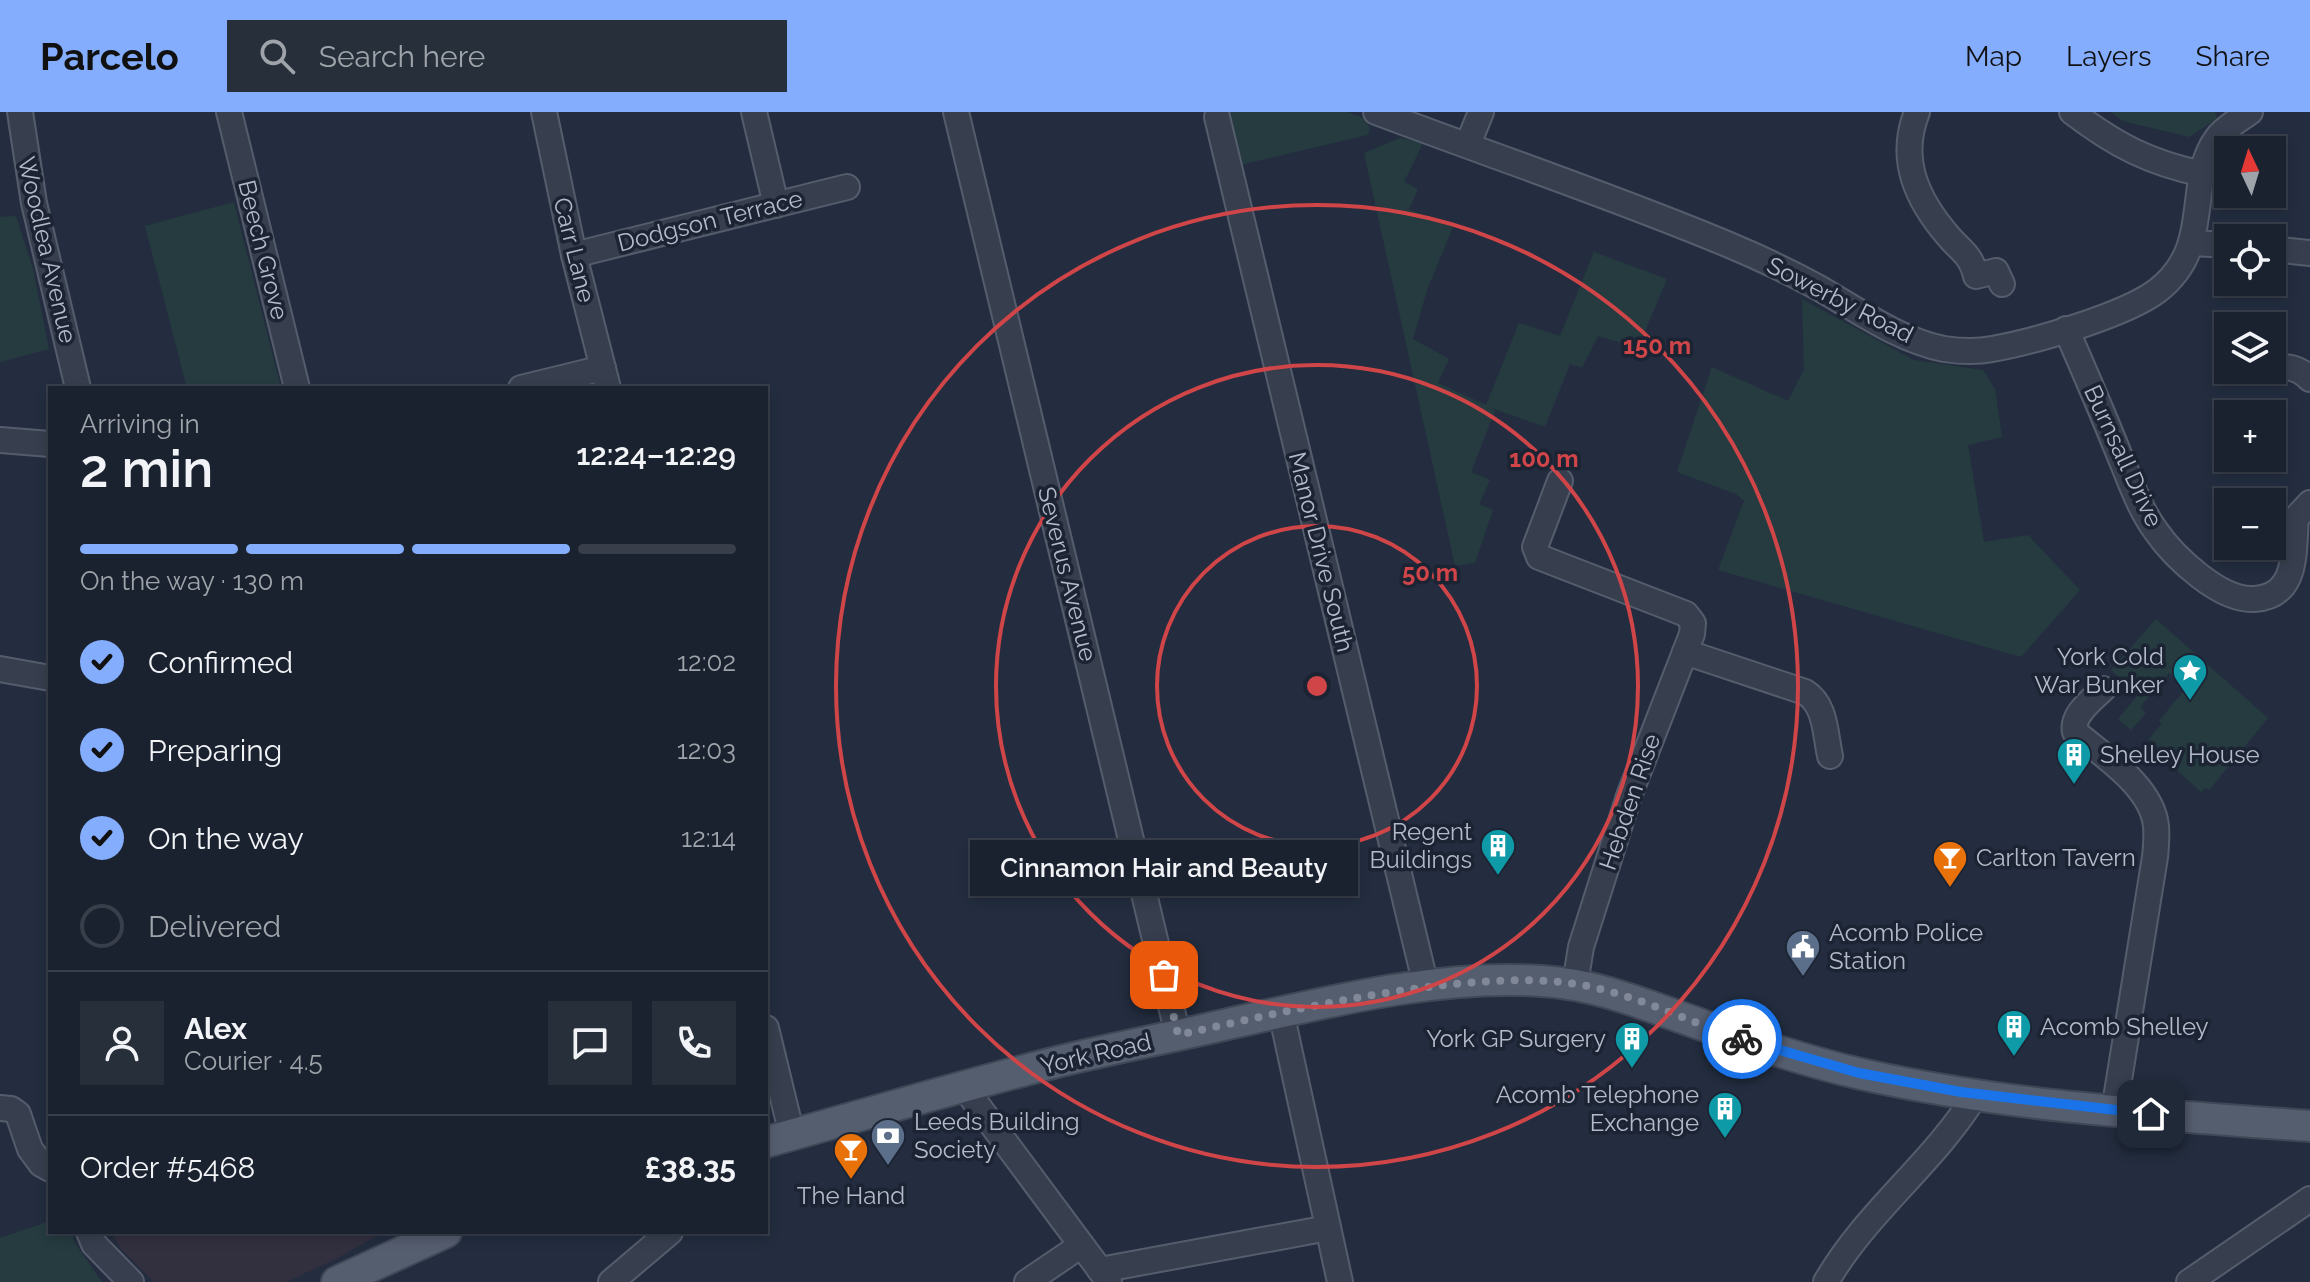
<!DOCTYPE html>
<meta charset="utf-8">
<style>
:root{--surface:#1a222f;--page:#272f3b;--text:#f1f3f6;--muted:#9fa4aa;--line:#383f4b;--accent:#84adfd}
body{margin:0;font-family:Raleway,sans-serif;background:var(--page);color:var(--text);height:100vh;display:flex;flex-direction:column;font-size:30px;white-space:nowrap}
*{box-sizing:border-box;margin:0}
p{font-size:26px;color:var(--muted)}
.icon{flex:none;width:44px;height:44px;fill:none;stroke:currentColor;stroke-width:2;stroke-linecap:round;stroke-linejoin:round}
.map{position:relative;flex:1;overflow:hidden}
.panel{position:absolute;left:48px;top:274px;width:720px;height:848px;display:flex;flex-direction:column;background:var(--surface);border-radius:0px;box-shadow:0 4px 12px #0003,0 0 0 2px var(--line)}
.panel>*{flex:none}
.needle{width:52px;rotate:356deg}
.controls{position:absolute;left:2214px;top:24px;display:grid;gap:16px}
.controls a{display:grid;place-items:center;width:72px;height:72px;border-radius:0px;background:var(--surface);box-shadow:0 4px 12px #0003,0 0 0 2px var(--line);font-size:40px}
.pin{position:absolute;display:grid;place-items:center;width:68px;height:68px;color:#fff;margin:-34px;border-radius:16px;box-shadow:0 4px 12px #0006}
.courier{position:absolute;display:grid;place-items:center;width:80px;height:80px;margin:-40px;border:6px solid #1a73e8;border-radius:50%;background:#fff;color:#222;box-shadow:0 2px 10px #0007}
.bubble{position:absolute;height:56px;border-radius:0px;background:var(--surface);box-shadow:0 4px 12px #0003,0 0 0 2px var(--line);font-size:26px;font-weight:600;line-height:56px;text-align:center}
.overview em{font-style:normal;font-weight:600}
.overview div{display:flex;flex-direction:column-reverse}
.overview{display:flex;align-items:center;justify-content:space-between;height:136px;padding:0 32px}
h1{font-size:52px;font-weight:600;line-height:60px}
.bar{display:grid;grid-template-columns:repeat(4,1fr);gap:12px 8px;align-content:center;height:96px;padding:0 32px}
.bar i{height:10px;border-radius:6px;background:var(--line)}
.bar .selected{background:var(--accent)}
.bar p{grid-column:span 4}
.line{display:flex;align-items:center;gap:20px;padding:0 32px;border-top:2px solid var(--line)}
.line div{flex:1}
.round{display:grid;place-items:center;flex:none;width:84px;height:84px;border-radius:0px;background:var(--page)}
ol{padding:0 32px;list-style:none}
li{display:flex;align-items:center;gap:24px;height:88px}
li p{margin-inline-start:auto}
li .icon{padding:8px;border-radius:50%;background:var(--accent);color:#111;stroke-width:4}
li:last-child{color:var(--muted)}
li i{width:44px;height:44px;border:4px solid var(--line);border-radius:50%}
header{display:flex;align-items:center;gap:48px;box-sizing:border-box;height:112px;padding:0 40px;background:var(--accent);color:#111}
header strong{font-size:38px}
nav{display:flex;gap:44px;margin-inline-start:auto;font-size:28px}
.search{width:560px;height:72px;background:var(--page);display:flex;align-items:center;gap:20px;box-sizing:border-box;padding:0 28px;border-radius:0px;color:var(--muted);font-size:30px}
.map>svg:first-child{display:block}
</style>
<header>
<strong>Parcelo</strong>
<div class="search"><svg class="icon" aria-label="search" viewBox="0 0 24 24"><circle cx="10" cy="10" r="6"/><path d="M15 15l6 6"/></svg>Search here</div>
<nav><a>Map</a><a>Layers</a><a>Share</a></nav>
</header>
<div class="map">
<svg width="2310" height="1170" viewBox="0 0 2310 1170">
<rect width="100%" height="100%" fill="#232d3f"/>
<path fill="#322f3f" d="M 111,1120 L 373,1120 L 375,1125 L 336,1147 L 286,1170 L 154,1170 L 121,1137 Z"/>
<g fill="#253b40">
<path d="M 1222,0 L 1347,0 L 1366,7 L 1370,17 L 1367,23 L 1236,54 Z"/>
<path d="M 2111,0 L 2215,0 L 2217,7 L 2189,25 L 2123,9 Z"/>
<path d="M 1400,26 L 1423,31 L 1404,70 L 1418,77 L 1409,97 L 1453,115 L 1427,178 L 1413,227 L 1449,247 L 1438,271 L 1486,293 L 1519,211 L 1560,224 L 1594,140 L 1667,167 L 1638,236 L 1598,224 L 1582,256 L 1570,252 L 1545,315 L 1491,296 L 1495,299 L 1471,360 L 1490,368 L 1479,392 L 1493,398 L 1475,451 L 1455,454 L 1364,41 Z"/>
<path d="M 234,90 L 281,276 L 187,276 L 145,114 Z"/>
<path d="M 16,104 L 33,157 L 49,237 L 0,250 L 0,105 Z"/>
<path d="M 1802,187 L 1914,248 L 1983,258 L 1995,277 L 2002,325 L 1968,333 L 1984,430 L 2028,423 L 2080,478 L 2021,545 L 1718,458 L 1744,389 L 1736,382 L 1677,360 L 1712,255 L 1788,289 L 1804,257 Z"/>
<path d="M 2156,507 L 2268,606 L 2209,678 L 2205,676 L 2201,680 L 2167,649 L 2170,646 L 2149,627 L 2162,611 L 2159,609 L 2186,576 L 2169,561 L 2140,595 L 2146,601 L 2131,618 L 2118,607 L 2138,583 L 2111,558 Z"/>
<path d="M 50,1109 L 50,1120 L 72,1120 L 75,1131 L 102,1170 L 0,1170 L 0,1126 Z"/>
</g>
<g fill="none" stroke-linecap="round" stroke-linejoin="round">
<defs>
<g id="minor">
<path d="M 20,0 L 34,91 L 78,276"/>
<path d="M 229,0 L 297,276"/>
<path d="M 544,0 L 574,143 L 608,276"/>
<path d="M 754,0 L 776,93"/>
<path d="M 956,0 L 1178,923"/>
<path d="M 1376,0 C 1493,44 1612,84 1727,132 C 1758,145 1790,160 1819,176 C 1859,199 1899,228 1944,237 C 1958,239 1978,240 1992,237 C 2033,230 2125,203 2157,179 C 2215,135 2184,71 2217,26 C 2225,15 2239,8 2250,0"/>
<path d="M 1917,0 C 1898,48 1917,88 1949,125 C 1962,140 1971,143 1976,164 L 1996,159 L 2002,172"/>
<path d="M 2072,0 C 2115,33 2150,51 2203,62"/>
<path d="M 1217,5 L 1426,874"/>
<path d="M 1468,32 L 1481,0"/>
<path d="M 2192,131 L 2228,133"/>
<path d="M 2272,137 L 2310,141"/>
<path d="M 574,143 L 847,75"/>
<path d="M 2066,217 C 2084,258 2102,300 2119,342 C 2130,368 2139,396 2156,419 C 2174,445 2220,489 2254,487 C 2299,484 2293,439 2296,406 L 2310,391"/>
<path d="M 2272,256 C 2288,254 2298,255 2310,267"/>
<path d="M 521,276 L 603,256"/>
<path d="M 0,328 L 50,332"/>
<path d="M 1560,369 L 1535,435 L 1539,445 L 1686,502 L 1693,511 L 1692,522 L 1629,684 L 1581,835 L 1575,872"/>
<path d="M 1685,540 L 1805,580 C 1826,593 1825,621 1830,644"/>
<path d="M 0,557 L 50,566"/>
<path d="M 2103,577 C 2092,588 2071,603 2075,620 C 2103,644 2152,674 2156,714 C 2157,724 2156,735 2155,745 L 2114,999"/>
<path d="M 1281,900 L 1340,1170"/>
<path d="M 766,916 L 792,1023"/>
<path d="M 964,975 L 1109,1170"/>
<path d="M 0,996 L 11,997 L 18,1002 L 30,1037 L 41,1052 L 50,1057"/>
<path d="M 89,1120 L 94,1132 L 131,1170"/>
<path d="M 1100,1158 L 1328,1116"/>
<path d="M 611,1170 L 670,1120"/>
<path d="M 1027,1170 L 1080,1134"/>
<path d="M 1826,1170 C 1866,1100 1934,1051 1976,982"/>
<path d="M 2189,1170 L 2310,1087"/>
</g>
<g id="major">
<path d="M 766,1030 C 860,1004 954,976 1049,952 C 1108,937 1168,926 1228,912 C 1328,890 1438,862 1541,869 C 1596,872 1643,892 1694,910 C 1748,930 1805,949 1861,962 C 2008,995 2160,1003 2310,1014"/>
<path d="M 337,1170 L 446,1120"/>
</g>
</defs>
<use href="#minor" stroke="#555d6d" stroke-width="28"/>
<use href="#major" stroke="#404858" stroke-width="34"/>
<use href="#minor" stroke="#373f4f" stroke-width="24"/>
<use href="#major" stroke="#555e6f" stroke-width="30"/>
</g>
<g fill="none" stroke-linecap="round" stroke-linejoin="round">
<path stroke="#818999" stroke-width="8" stroke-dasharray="0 14.4" d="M 1164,863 L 1178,923 C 1273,902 1368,880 1465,871 C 1502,868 1538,866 1575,872 C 1632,880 1687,910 1742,927"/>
<path stroke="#1a73e8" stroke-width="10" d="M 1742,927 L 1859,961 L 1961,980 L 2151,1002"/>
</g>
<g fill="none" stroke="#cf4548" stroke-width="4">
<circle cx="1317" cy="574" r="160"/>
<circle cx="1317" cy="574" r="321"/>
<circle cx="1317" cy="574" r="481"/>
</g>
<defs>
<symbol id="sight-pin" viewBox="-11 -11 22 30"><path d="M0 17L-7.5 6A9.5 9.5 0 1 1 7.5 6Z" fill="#0f9aa8" stroke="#1c2434"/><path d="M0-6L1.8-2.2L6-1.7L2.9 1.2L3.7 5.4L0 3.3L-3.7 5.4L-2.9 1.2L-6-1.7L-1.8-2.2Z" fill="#fff"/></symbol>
<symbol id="building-pin" viewBox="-11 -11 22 30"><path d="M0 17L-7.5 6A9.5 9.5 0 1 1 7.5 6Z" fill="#0f9aa8" stroke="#1c2434"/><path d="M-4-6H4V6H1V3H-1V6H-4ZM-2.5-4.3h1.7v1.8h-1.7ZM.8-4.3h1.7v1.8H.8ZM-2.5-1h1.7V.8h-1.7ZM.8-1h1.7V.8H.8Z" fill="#fff"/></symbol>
<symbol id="bar-pin" viewBox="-11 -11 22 30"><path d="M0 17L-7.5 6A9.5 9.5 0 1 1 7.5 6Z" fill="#e8710a" stroke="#1c2434"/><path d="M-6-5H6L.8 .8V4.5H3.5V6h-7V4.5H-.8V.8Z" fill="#fff"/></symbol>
<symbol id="civic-pin" viewBox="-11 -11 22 30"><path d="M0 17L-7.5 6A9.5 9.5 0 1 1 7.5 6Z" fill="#5c6f8a" stroke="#1c2434"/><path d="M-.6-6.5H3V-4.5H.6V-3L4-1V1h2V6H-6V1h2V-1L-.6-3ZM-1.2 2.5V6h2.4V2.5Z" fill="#fff"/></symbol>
<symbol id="bank-pin" viewBox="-11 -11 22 30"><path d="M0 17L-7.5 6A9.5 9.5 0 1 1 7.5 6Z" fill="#5c6f8a" stroke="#1c2434"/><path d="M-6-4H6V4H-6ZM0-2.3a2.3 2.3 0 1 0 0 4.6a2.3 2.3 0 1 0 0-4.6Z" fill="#fff"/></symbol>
</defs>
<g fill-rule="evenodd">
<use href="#sight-pin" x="2170" y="539" width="40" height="54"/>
<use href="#building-pin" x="2054" y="623" width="40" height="54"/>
<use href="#building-pin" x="1478" y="714" width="40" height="54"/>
<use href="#bar-pin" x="1930" y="726" width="40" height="54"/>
<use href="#civic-pin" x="1783" y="815" width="40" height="54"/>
<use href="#building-pin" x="1994" y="895" width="40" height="54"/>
<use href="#building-pin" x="1612" y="907" width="40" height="54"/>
<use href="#building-pin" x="1705" y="977" width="40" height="54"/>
<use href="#bank-pin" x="868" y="1004" width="40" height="54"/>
<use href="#bar-pin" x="831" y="1018" width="40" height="54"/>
</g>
<g text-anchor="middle" stroke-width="7" stroke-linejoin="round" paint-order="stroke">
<g font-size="24" fill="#b3baca" stroke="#1c2434">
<text transform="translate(710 109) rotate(-14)" y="8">Dodgson Terrace</text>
<text transform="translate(47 138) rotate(77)" y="8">Woodlea Avenue</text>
<text transform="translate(263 138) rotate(76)" y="8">Beech Grove</text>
<text transform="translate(574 138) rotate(76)" y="8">Carr Lane</text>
<text transform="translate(1840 188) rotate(27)" y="8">Sowerby Road</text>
<text transform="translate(2123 344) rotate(65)" y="8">Burnsall Drive</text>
<text transform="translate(1321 440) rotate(76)" y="8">Manor Drive South</text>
<text transform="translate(1067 462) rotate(76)" y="8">Severus Avenue</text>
<text transform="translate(1630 690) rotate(-71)" y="8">Hebden Rise</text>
<text transform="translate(1096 942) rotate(-13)" y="8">York Road</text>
</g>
<g font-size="24" fill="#b3baca" stroke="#1c2434" text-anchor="start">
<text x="2164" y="553" text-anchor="end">York Cold<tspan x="2164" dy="28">War Bunker</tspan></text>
<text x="2100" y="651">Shelley House</text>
<text x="1472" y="728" text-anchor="end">Regent<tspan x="1472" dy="28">Buildings</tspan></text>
<text x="1976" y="754">Carlton Tavern</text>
<text x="1829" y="829">Acomb Police<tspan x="1829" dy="28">Station</tspan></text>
<text x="2040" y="923">Acomb Shelley</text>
<text x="1606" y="935" text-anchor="end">York GP Surgery</text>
<text x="1699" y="991" text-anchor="end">Acomb Telephone<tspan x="1699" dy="28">Exchange</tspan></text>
<text x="914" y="1018">Leeds Building<tspan x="914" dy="28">Society</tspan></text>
<text x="851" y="1092" text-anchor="middle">The Hand</text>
</g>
</g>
<circle cx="1317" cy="574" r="12" fill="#cf4548" stroke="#1c2434" stroke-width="4"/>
<g font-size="24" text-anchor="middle" font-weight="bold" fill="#cf4548" stroke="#1c2434" stroke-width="7" stroke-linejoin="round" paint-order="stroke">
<text x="1657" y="242">150 m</text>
<text x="1544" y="355">100 m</text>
<text x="1430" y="469">50 m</text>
</g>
</svg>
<div class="controls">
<a><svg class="needle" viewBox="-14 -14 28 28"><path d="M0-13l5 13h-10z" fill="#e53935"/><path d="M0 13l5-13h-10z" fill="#9fa4aa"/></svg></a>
<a><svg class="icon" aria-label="locate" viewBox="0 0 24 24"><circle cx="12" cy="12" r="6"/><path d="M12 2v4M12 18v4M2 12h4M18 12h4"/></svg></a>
<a><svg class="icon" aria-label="layers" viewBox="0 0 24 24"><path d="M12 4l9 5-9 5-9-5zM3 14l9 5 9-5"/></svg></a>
<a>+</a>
<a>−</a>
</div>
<div class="pin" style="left:1164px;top:863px;background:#ea580c"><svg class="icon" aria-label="bag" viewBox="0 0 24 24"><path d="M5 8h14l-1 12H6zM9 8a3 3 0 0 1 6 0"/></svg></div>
<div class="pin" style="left:2151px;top:1002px;background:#1f2937"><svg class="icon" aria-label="home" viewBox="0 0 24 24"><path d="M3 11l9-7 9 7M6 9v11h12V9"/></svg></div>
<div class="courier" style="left:1742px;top:927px"><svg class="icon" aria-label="bike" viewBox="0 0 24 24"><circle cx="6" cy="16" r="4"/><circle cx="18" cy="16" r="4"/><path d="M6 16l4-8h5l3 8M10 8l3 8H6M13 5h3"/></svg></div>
<div class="bubble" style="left:970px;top:728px;width:388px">Cinnamon Hair and Beauty</div>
<section class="panel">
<div class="overview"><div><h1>2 min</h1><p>Arriving in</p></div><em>12:24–12:29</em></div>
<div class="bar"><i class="selected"></i><i class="selected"></i><i class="selected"></i><i></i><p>On the way · 130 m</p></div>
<ol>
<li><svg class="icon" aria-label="check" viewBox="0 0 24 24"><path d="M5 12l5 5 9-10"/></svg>Confirmed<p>12:02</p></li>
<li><svg class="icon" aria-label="check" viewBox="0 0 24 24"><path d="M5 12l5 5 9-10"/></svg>Preparing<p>12:03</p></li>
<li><svg class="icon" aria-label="check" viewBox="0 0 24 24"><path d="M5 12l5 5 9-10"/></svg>On the way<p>12:14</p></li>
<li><i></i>Delivered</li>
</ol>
<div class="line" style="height:144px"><a class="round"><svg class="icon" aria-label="person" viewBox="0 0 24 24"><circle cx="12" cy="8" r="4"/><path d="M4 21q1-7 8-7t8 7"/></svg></a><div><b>Alex</b><p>Courier · 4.5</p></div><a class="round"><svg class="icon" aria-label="chat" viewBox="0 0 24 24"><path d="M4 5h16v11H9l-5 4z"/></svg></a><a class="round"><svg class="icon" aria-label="phone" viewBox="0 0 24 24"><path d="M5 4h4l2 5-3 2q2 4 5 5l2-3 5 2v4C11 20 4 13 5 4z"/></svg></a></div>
<div class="line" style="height:104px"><div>Order #5468</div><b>£38.35</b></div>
</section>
</div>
